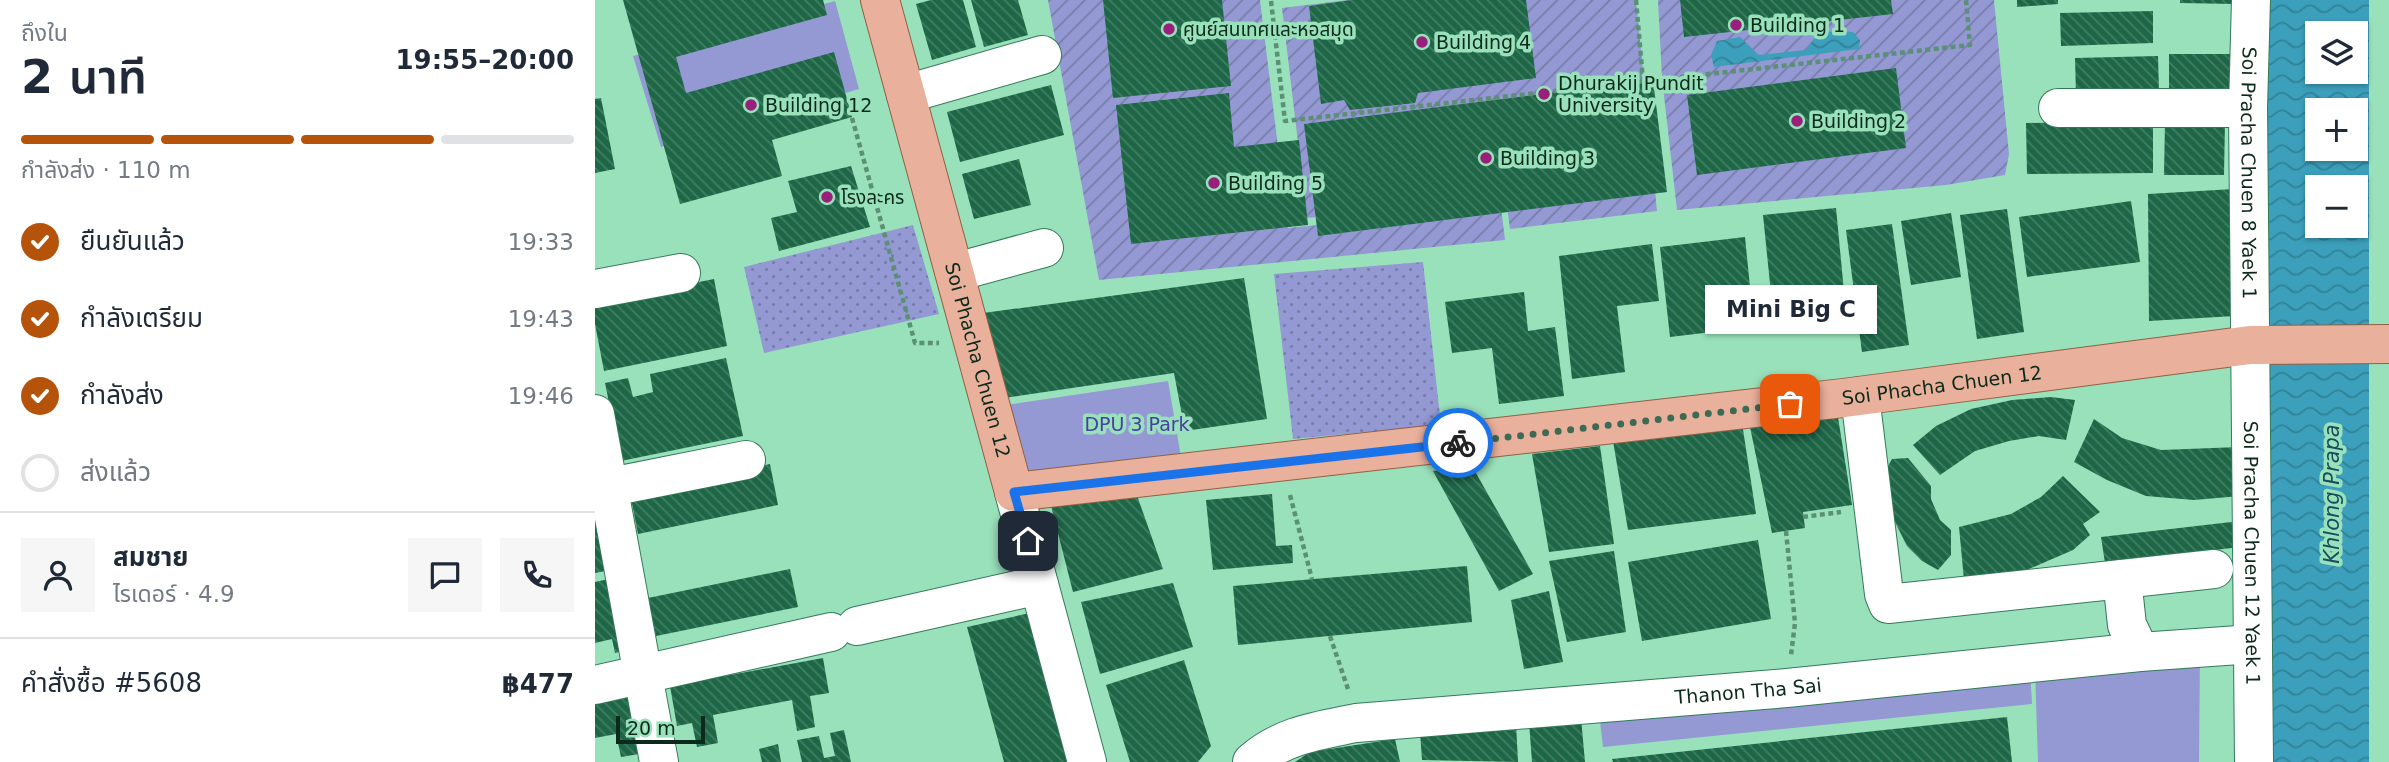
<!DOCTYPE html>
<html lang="th">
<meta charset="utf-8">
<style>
:root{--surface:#fff;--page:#f6f6f7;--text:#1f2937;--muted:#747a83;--line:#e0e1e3;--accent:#b45309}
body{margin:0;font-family:"DejaVu Sans","Noto Sans Thai",sans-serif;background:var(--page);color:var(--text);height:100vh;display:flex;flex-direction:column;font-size:26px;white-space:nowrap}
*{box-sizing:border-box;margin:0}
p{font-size:23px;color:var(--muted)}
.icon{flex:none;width:38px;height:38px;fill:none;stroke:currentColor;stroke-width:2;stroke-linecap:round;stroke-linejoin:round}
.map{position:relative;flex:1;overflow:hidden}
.sheet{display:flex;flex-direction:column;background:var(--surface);width:595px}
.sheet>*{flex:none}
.fabs{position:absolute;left:1710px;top:21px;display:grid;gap:14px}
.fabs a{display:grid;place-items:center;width:63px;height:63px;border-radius:0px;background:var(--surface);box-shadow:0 2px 5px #0004;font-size:35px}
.scale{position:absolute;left:21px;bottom:18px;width:89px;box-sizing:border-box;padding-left:7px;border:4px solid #0c2a1c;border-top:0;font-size:19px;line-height:24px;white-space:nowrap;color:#0c2a1c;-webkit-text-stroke:5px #99e1bb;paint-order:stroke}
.pin{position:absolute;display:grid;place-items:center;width:60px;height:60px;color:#fff;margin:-30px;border-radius:14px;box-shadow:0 4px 10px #0006}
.courier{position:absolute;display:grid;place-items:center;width:70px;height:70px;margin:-35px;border:5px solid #1a73e8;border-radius:50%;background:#fff;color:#222;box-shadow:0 2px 9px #0007}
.bubble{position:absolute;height:49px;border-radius:0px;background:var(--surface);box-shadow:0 2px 5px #0004;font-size:23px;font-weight:600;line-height:49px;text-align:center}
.overview em{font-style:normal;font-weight:600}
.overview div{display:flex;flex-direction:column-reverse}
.overview{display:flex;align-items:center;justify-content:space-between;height:119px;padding:0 21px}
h1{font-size:46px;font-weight:600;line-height:52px}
.bar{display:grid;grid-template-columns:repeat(4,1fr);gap:10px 7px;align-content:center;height:84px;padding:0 21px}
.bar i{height:9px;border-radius:5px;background:var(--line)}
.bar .active{background:var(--accent)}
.bar p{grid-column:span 4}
.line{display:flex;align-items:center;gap:18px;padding:0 21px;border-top:2px solid var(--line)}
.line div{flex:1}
.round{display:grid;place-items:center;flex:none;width:74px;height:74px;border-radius:0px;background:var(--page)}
ol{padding:0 21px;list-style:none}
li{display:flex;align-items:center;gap:21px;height:77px}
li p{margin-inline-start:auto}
li .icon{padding:7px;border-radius:50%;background:var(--accent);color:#fff;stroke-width:4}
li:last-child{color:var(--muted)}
li i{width:38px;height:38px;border:4px solid var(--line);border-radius:50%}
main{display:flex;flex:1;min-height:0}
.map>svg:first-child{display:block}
</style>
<main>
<section class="sheet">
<div class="overview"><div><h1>2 นาที</h1><p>ถึงใน</p></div><em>19:55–20:00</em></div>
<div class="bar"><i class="active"></i><i class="active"></i><i class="active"></i><i></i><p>กำลังส่ง · 110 m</p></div>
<ol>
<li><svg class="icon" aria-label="check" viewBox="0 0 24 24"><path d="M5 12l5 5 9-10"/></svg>ยืนยันแล้ว<p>19:33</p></li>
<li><svg class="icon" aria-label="check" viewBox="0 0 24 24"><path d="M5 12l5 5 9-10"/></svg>กำลังเตรียม<p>19:43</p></li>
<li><svg class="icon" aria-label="check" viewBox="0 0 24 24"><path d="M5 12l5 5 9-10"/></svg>กำลังส่ง<p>19:46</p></li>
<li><i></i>ส่งแล้ว</li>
</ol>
<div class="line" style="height:126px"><a class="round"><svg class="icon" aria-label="person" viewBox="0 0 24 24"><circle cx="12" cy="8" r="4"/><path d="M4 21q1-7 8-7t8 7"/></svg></a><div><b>สมชาย</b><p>ไรเดอร์ · 4.9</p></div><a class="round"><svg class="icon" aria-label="chat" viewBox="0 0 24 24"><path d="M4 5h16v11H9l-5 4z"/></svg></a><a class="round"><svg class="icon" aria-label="phone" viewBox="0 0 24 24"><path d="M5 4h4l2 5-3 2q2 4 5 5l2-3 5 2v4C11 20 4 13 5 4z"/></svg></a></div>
<div class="line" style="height:91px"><div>คำสั่งซื้อ #5608</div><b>฿477</b></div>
</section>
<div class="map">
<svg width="1794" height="762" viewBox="0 0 1794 762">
<defs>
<pattern id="grass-dots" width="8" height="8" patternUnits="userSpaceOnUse" patternTransform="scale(1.75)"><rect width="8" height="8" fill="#9499d3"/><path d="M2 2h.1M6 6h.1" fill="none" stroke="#777daa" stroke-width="1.8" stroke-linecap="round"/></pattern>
<pattern id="garden-furrows" width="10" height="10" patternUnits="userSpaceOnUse" patternTransform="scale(1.75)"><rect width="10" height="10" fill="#9499d3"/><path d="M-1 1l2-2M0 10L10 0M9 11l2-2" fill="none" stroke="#777daa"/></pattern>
<pattern id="water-waves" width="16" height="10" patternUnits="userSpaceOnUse" patternTransform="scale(1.75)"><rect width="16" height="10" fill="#3c9fbb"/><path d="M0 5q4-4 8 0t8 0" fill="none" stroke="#318297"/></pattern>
<pattern id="building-back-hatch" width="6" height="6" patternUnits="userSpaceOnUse" patternTransform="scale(1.75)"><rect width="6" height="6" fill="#1d6747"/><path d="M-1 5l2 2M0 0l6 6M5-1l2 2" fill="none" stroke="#437d64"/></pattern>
</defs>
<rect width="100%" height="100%" fill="#99e1bb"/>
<g fill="url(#grass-dots)">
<path d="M 318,225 L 344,314 L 169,353 L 149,267 Z"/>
<path d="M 828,262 L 846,425 L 698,439 L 679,274 Z"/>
</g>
<g fill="#9499d3">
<path d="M 240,1 L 264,89 L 66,147 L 38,56 Z"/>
<path d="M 573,381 L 586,457 L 422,475 L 404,406 Z"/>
<path d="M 1605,654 L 1604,762 L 1443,762 L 1440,669 Z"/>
<path d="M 1435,669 L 1437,704 L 1008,747 L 1004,713 Z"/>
</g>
<g fill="url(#garden-furrows)">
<path d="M 453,0 L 665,0 L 693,228 L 906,207 L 910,240 L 504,280 Z"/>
<path d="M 753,0 L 1041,0 L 1062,211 L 915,229 L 911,199 L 712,218 L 687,8 Z"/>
<path d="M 1063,0 L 1399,0 L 1414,154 L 1410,175 L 1351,185 L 1082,210 L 1067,78 Z"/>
</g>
<g fill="url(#water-waves)" fill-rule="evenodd">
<path d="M 1667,0 L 1774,0 L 1774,762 L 1667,762 ZM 1722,33 L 1760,33 L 1760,72 L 1722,72 ZM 1722,110 L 1760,110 L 1760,149 L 1722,149 ZM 1722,187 L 1760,187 L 1760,226 L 1722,226 Z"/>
<path d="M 1242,31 L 1258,32 L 1265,40 L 1264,49 L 1119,67 L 1116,55 L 1122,41 L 1145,37 L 1164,55 L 1211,50 L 1223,33 Z"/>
</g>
<g fill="url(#building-back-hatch)">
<path d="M 28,0 L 228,0 L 232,15 L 81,57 L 91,93 L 239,52 L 257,117 L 177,140 L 187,176 L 85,204 Z"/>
<path d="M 336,0 L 368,0 L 381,47 L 337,60 L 321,4 Z"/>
<path d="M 376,0 L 423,0 L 433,35 L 389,47 Z"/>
<path d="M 508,0 L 627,0 L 636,86 L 518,98 Z"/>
<path d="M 757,0 L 931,0 L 941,78 L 823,93 L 820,103 L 755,110 L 749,100 L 726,104 L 714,6 Z"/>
<path d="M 1085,0 L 1296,0 L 1298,14 L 1089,37 Z"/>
<path d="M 1422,0 L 1463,0 L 1463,4 L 1422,7 Z"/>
<path d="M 1585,0 L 1640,0 L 1640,4 L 1585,3 Z"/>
<path d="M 1558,11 L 1558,43 L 1466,46 L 1465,13 Z"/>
<path d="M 1574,54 L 1640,54 L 1639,89 L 1574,89 Z"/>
<path d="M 1563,56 L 1564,92 L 1481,94 L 1480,58 Z"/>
<path d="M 1301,68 L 1311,148 L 1102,175 L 1092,95 Z"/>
<path d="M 1058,80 L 1072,192 L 723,236 L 709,124 Z"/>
<path d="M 456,85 L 469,135 L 365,162 L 352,112 Z"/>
<path d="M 634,93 L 639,147 L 704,140 L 713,225 L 536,244 L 521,105 Z"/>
<path d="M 6,98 L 20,169 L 0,173 L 0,99 Z"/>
<path d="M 1558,121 L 1558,173 L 1432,174 L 1431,123 Z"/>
<path d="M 1570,121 L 1630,122 L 1629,175 L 1569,175 Z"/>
<path d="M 424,159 L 436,205 L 379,219 L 367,174 Z"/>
<path d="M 256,166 L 275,227 L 184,251 L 176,218 L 202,212 L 193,181 Z"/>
<path d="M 1639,189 L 1640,316 L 1554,321 L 1553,194 Z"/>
<path d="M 1536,201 L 1545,262 L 1432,277 L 1424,217 Z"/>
<path d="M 1241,208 L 1250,302 L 1216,306 L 1217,319 L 1179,323 L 1168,215 Z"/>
<path d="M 1412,209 L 1429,332 L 1382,339 L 1365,215 Z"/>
<path d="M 1356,213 L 1366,277 L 1316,285 L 1306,221 Z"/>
<path d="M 1297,224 L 1314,345 L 1267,352 L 1251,230 Z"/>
<path d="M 1150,237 L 1159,327 L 1075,337 L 1065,247 Z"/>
<path d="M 1057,244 L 1064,301 L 1022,306 L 1030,372 L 977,379 L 964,256 Z"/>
<path d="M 649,278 L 672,419 L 590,431 L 579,373 L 402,399 L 381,314 Z"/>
<path d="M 119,279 L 132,346 L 9,371 L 0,324 L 0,303 Z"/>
<path d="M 929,292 L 933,331 L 960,327 L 969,396 L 904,404 L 897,348 L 857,353 L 850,302 Z"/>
<path d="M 131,358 L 148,436 L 26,461 L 10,383 L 33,378 L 38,397 L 58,392 L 55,374 Z"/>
<path d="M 1456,397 L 1480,400 L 1471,440 L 1444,436 L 1414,441 L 1380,451 L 1345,475 L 1318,445 L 1341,426 L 1376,409 L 1417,400 Z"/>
<path d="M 1242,411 L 1257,505 L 1208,512 L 1210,528 L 1177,533 L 1155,427 Z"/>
<path d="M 1499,419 L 1527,438 L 1566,450 L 1644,447 L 1645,496 L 1599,500 L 1551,496 L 1512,480 L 1479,462 Z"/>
<path d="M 1147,423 L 1161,514 L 1033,530 L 1018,441 Z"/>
<path d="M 1005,446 L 1019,544 L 954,552 L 937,454 Z"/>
<path d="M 1313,458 L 1336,486 L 1336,499 L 1345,520 L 1356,530 L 1356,555 L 1343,570 L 1327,561 L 1312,546 L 1294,510 L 1289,473 L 1297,459 Z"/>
<path d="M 175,464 L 183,505 L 43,534 L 35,493 Z"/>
<path d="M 877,466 L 938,574 L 904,591 L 838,471 Z"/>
<path d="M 1468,476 L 1505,512 L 1488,524 L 1495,535 L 1478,550 L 1420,575 L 1369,580 L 1364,527 L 1416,514 L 1446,497 Z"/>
<path d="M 539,487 L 568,569 L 478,592 L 453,494 Z"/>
<path d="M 677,494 L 681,546 L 697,545 L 698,563 L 618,570 L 611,500 Z"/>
<path d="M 0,497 L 21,569 L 0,573 Z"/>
<path d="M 1645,521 L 1645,547 L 1510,563 L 1506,537 Z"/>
<path d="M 1163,540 L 1176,619 L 1047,641 L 1033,562 Z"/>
<path d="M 1019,551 L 1031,632 L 972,642 L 954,561 Z"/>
<path d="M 872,566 L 877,622 L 643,645 L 638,586 Z"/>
<path d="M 195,569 L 203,607 L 61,636 L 53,598 Z"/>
<path d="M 23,577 L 38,649 L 20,653 L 17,639 L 0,643 L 0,582 Z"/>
<path d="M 578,583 L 598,647 L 505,674 L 486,602 Z"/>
<path d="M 954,591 L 968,662 L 929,669 L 916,600 Z"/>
<path d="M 435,613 L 473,762 L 409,762 L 372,627 Z"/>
<path d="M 228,658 L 234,693 L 215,696 L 220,727 L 202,731 L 197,700 L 118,715 L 123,743 L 102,747 L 97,723 L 82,726 L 75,686 Z"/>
<path d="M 589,660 L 616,746 L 603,762 L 535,762 L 511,685 Z"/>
<path d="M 45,686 L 44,754 L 26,757 L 21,734 L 0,738 L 0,695 Z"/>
<path d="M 1412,717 L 1417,762 L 1018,762 L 1017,759 Z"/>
<path d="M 986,718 L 990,762 L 937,762 L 934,722 Z"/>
<path d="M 921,723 L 923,762 L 827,760 L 825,732 Z"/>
<path d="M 249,730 L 256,762 L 207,762 L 202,740 L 224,736 L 229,758 L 240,756 L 235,733 Z"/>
<path d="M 800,739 L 805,762 L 700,762 L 715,752 Z"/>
<path d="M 183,744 L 186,762 L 167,762 L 164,749 Z"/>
</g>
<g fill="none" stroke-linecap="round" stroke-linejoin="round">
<defs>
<g id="minor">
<path id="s1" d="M 1656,0 L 1653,108 L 1659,762"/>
<path d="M 311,94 L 447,55"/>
<path d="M 1463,108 L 1653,108"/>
<path d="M 361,272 L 449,248"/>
<path d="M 0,289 L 86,273"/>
<path d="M 1265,396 L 1289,594 L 1293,604 L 1527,579 L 1532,625 L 1545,652"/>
<path d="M 0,414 L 64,762"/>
<path d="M 0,490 L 151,460"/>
<path d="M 419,492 L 492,762"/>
<path d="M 1527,579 L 1619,569"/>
<path d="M 262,626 L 444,585"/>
<path d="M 0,685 L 236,632"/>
<path id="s2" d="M 657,762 C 688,735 722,731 761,723 L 1192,688 L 1545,652 L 1658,644"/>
</g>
<g id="major">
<path id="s3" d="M 285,0 L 419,492 L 1248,398 L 1655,345 L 1794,344"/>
</g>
</defs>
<use href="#minor" stroke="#337a59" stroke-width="40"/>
<use href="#major" stroke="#925f44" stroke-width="40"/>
<g stroke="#5b9075" stroke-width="4.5" stroke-dasharray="5 3.5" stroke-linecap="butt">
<path d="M 1041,0 L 1048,81"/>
<path d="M 676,1 L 690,121 L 1375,45 L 1371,0"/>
<path d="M 257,118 L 320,343 L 344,343"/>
<path d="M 695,495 L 717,579"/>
<path d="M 1208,517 L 1246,512"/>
<path d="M 1191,531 L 1200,623 L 1196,655"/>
<path d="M 735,636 L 754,692"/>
</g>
<use href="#minor" stroke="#fff" stroke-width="38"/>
<use href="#major" stroke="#e9b09b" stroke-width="38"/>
</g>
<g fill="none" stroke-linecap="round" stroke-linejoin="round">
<path stroke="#3d6a54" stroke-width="7" stroke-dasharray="0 12.6" d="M 863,443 L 1195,404"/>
<path stroke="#1a73e8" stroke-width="9" d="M 433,541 L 419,492 L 863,443"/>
</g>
<g fill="#981f7a" stroke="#99e1bb" stroke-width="2.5">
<circle cx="1141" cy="25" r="7"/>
<circle cx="574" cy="29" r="7"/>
<circle cx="827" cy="42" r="7"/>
<circle cx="949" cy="94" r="7"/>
<circle cx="156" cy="105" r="7"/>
<circle cx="1202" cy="121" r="7"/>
<circle cx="891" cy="158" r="7"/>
<circle cx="619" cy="183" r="7"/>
<circle cx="232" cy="197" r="7"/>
</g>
<g text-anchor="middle" stroke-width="7" stroke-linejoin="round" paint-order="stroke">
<g font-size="19" fill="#0c2a1c" stroke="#99e1bb" text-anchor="start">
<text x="1155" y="32">Building 1</text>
<text x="588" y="36">ศูนย์สนเทศและหอสมุด</text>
<text x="841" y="49">Building 4</text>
<text x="963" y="90">Dhurakij Pundit<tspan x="963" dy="22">University</tspan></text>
<text x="170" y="112">Building 12</text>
<text x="1216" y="128">Building 2</text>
<text x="905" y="165">Building 3</text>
<text x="633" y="190">Building 5</text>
<text x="246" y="204">โรงละคร</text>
</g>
<g font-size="19" fill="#0c2a1c" stroke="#99e1bb">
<text dy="7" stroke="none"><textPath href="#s1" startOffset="173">Soi Pracha Chuen 8 Yaek 1</textPath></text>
<text dy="7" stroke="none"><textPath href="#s3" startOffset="373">Soi Phacha Chuen 12</textPath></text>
<text dy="7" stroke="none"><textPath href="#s3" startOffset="1444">Soi Phacha Chuen 12</textPath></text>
<text dy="7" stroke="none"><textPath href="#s1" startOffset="553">Soi Pracha Chuen 12 Yaek 1</textPath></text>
<text dy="7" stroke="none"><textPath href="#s2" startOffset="506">Thanon Tha Sai</textPath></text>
</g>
<g font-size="19" fill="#4640a2" stroke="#99e1bb">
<text x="542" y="431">DPU 3 Park</text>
</g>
<g font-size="21" font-style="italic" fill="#164d5d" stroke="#99e1bb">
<text transform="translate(1737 494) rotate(-90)" y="7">Khlong Prapa</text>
</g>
</g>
</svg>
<div class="fabs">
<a><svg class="icon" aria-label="layers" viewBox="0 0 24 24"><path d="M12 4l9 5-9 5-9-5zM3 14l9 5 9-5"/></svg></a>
<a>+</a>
<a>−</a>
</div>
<div class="scale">20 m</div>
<div class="pin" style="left:1195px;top:404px;background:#ea580c"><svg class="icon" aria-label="bag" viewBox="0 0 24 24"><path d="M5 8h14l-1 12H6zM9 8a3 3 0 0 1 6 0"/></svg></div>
<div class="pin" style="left:433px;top:541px;background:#1f2937"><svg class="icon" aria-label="home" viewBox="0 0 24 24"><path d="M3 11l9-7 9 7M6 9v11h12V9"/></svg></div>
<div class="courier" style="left:863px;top:443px"><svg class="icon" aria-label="bike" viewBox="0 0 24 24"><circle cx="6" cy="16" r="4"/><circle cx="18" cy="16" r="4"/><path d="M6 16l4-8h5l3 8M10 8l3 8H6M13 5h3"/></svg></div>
<div class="bubble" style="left:1110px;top:285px;width:172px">Mini Big C</div>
</div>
</main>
